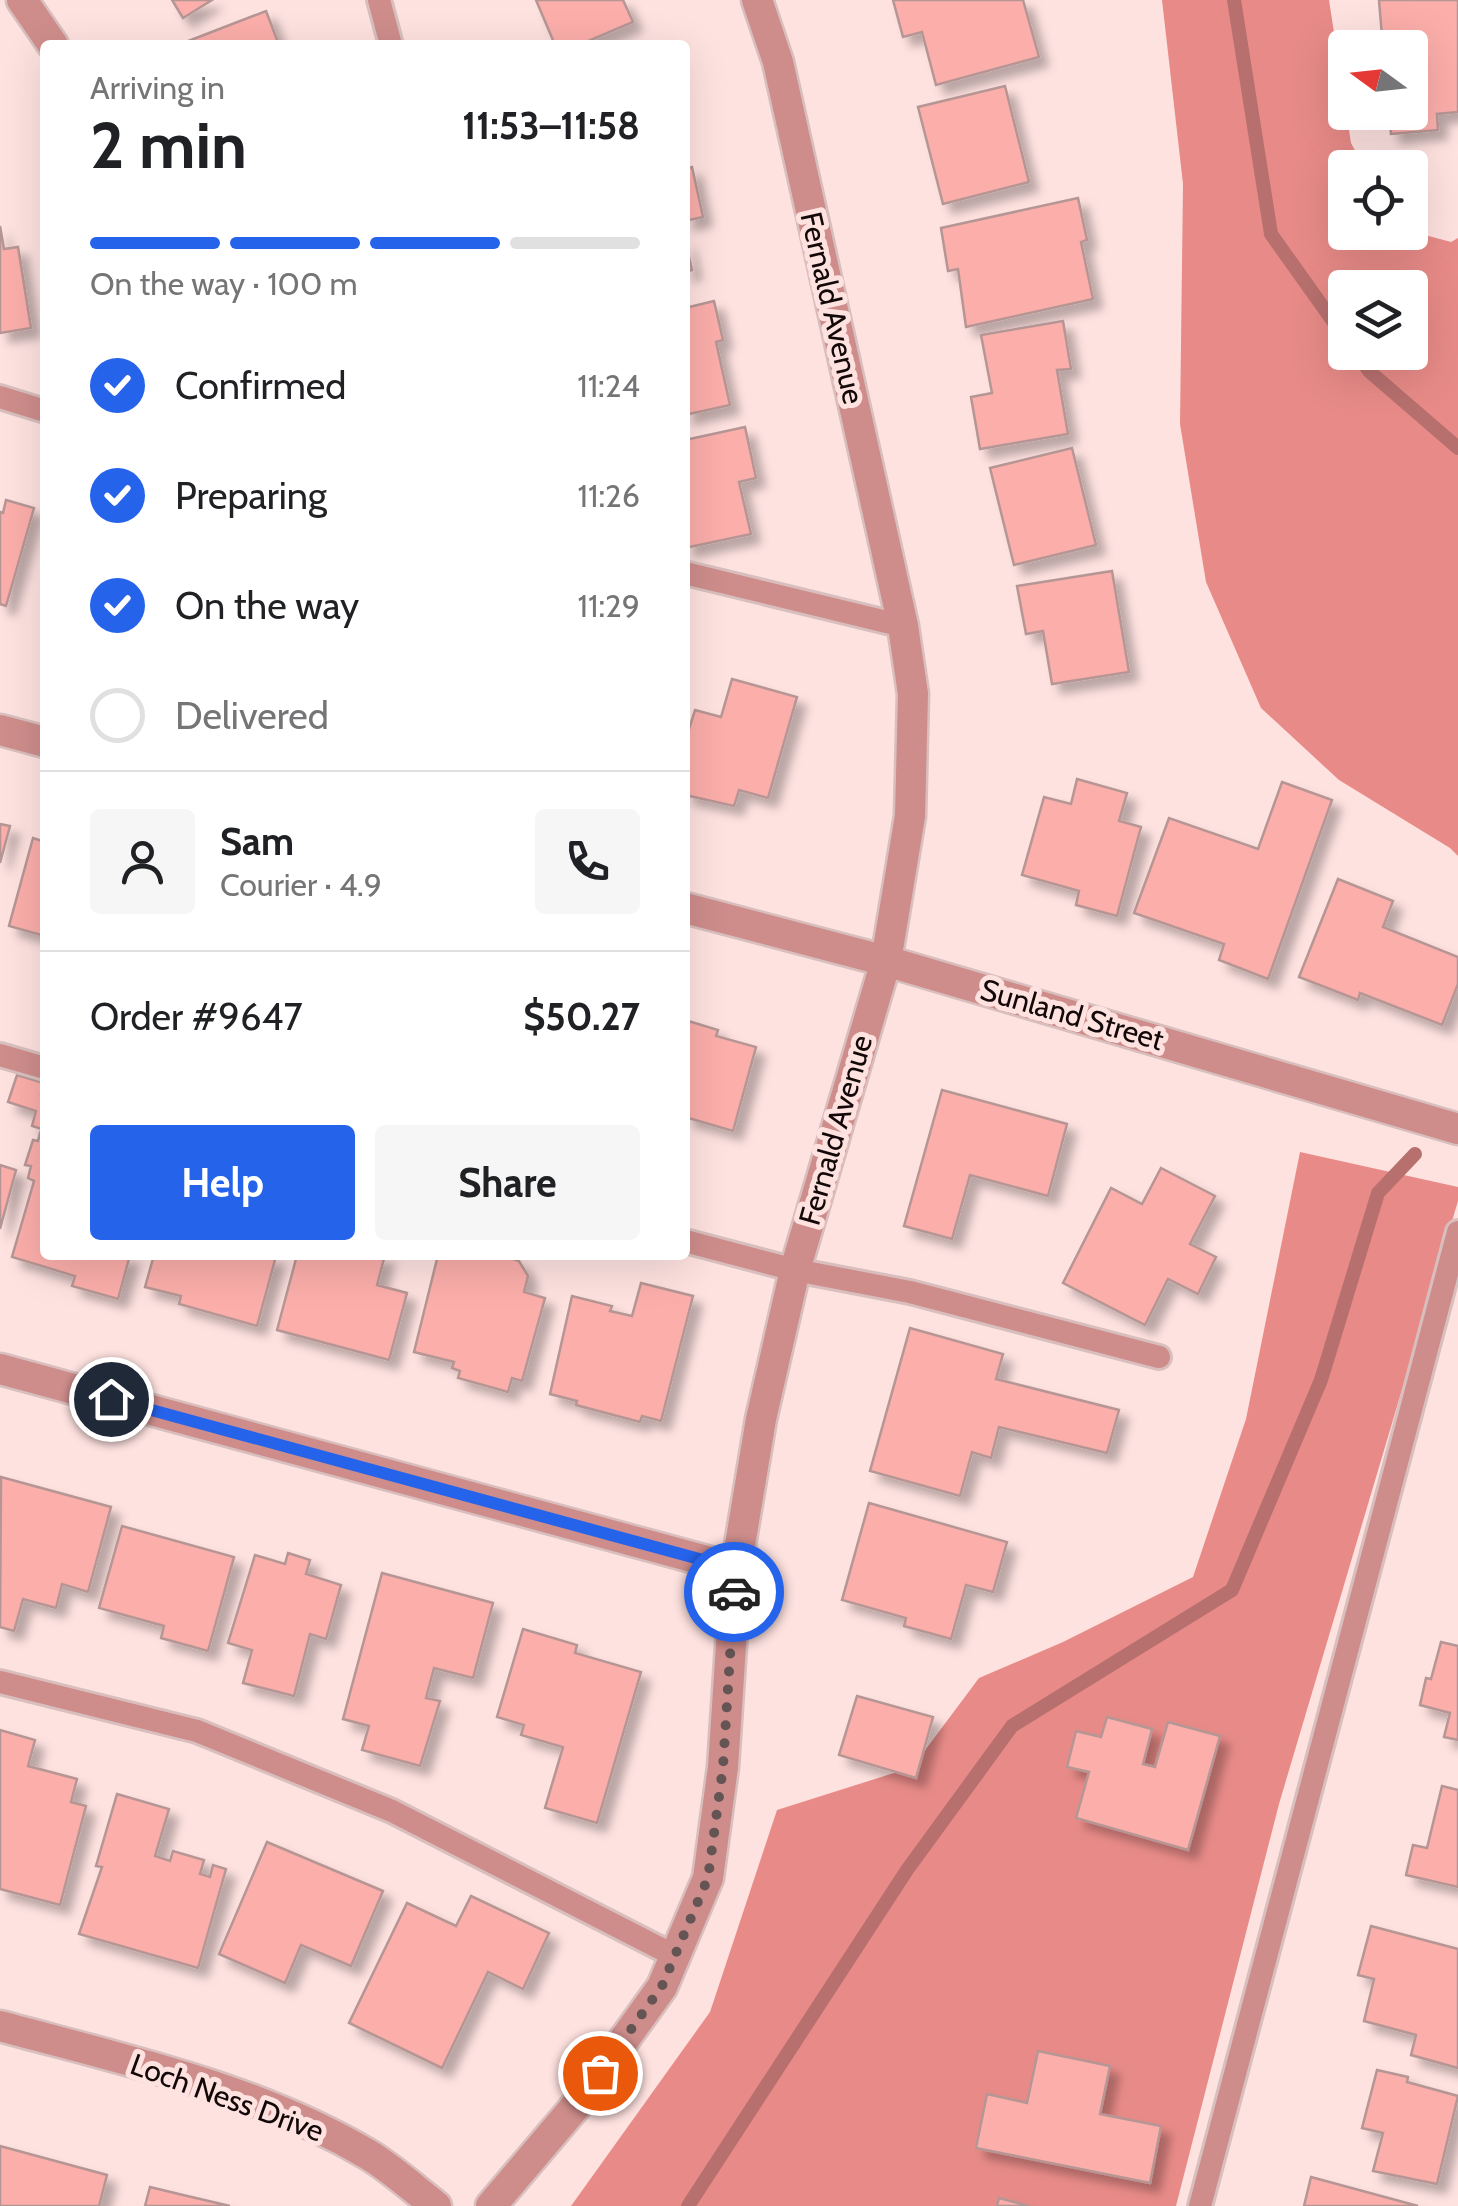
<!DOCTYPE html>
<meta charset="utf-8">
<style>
:root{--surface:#fff;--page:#f6f6f6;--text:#202124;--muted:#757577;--line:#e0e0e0;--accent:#2563eb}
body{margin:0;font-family:Cabin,sans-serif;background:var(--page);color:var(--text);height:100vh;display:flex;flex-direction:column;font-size:38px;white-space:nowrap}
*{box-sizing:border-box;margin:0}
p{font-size:32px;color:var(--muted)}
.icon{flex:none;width:55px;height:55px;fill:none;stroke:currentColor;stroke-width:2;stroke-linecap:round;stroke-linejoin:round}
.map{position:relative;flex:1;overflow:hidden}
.details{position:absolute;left:40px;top:40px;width:650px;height:1220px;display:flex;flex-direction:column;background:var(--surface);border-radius:10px;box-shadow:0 10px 40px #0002}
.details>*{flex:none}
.needle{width:65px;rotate:285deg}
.buttons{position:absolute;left:1328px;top:30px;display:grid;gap:20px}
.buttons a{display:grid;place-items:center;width:100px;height:100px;border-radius:10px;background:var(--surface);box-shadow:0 10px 40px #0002;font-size:50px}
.pin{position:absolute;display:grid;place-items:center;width:85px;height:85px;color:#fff;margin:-42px;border:5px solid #fff;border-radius:50%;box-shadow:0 2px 10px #0007}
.courier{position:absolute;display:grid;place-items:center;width:100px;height:100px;margin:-50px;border:8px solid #2563eb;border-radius:50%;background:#fff;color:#222;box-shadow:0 2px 12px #0007}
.overview em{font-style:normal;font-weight:700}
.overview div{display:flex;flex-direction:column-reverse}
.overview{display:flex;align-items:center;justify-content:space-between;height:170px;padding:0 50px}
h1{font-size:65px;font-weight:700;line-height:75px}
.bar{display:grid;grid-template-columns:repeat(4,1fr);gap:15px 10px;align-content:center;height:120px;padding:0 50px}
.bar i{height:12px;border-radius:8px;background:var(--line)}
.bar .active{background:var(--accent)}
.bar p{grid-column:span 4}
.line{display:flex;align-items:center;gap:25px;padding:0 50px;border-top:2px solid var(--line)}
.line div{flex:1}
.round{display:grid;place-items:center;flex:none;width:105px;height:105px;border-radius:10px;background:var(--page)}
ol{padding:0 50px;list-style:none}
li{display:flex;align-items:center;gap:30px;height:110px}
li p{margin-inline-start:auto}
li .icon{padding:10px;border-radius:50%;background:var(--accent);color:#fff;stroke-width:4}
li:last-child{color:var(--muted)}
li i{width:55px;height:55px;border:5px solid var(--line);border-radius:50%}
.cta{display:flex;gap:20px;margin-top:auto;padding:20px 50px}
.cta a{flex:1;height:115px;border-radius:10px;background:var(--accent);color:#fff;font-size:40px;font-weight:700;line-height:115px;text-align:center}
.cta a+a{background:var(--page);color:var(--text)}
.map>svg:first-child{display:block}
</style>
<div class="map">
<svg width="1458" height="2206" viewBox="0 0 1458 2206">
<defs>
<filter id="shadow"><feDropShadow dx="9" dy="9" stdDeviation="5" flood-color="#0004"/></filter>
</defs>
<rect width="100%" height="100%" fill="#fee2e0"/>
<g fill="#e88b88" fill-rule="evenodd">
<path d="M 1162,0 L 1329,0 L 1351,143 L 1364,167 L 1345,168 L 1345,232 L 1410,231 L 1451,242 L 1458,238 L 1458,856 L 1450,848 L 1339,780 L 1261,708 L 1206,582 L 1180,424 L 1183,184 ZM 1345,288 L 1410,288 L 1410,352 L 1345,352 Z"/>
<path d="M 1300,1152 L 1458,1187 L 1458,1201 L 1279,1804 L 1176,2206 L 571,2206 L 710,2012 L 777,1810 L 897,1772 L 923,1753 L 979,1678 L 1063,1642 L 1193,1577 L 1246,1419 Z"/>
</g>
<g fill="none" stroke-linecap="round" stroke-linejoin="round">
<g stroke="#b7706e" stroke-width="14">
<path d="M 1234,0 L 1271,234 L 1345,338"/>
<path d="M 1356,352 L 1369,371 L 1458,448"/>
<path d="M 688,2206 L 907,1870 L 1012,1726 L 1232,1590 L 1321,1380 L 1378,1193 L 1415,1154"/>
</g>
</g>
<g fill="#fbaeaa" stroke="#b69694" stroke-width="2.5" filter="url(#shadow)">
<path d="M 172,0 L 212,0 L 183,18 Z"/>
<path d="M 536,0 L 623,0 L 633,22 L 579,45 L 555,45 Z"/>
<path d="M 893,0 L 1023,0 L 1039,57 L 936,85 L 922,32 L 903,37 Z"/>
<path d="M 1379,0 L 1458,0 L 1458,112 L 1437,114 L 1438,130 L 1391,134 L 1389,112 L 1410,112 L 1410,48 L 1383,48 Z"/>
<path d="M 266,11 L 279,45 L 178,45 Z"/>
<path d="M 1005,86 L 1029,182 L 943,204 L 918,107 Z"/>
<path d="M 692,167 L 703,217 L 685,221 L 685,169 Z"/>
<path d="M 1078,198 L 1087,240 L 1081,242 L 1093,299 L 966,327 L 958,269 L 948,271 L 941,228 Z"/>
<path d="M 0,226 L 4,249 L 18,247 L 31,328 L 0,333 Z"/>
<path d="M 685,239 L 692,270 L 685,272 Z"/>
<path d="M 714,301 L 723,340 L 716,342 L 730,405 L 685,415 L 685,308 Z"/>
<path d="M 1063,321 L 1071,369 L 1057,370 L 1068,434 L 980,449 L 971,397 L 992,393 L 981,335 Z"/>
<path d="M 745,427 L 756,478 L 739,482 L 751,534 L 685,548 L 685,440 Z"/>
<path d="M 1072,448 L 1096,545 L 1014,565 L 990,468 Z"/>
<path d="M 6,500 L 34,508 L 6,606 L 0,604 L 0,512 L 3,513 Z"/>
<path d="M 1112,571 L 1129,672 L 1052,684 L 1043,631 L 1026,634 L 1017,586 Z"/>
<path d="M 732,679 L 797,697 L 768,798 L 739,790 L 734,806 L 685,795 L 685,742 L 695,710 L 721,717 Z"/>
<path d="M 1077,779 L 1127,793 L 1119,821 L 1141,827 L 1117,916 L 1076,905 L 1079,891 L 1022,875 L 1044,797 L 1071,804 Z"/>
<path d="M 1282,782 L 1332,800 L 1268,979 L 1219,960 L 1224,944 L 1134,913 L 1169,818 L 1258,849 Z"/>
<path d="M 0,824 L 10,826 L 0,863 Z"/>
<path d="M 33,838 L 45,842 L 45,936 L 9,926 Z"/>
<path d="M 1338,879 L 1393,901 L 1383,927 L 1458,957 L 1458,984 L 1442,1025 L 1360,993 L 1358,1000 L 1299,977 Z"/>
<path d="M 685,1020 L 718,1030 L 716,1036 L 756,1047 L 733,1131 L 685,1117 Z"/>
<path d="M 17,1075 L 44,1083 L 41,1094 L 45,1095 L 45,1130 L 32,1126 L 36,1111 L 8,1102 Z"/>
<path d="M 942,1090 L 1067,1124 L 1048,1196 L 970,1175 L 952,1239 L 904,1226 Z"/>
<path d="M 40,1133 L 45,1135 L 45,1255 L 130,1255 L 118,1299 L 72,1286 L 75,1276 L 12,1257 L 34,1181 L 28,1178 L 31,1166 L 25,1165 L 33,1140 L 38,1141 Z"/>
<path d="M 0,1165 L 16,1170 L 0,1229 Z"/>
<path d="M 1161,1168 L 1215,1196 L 1190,1244 L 1216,1257 L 1198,1294 L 1168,1279 L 1145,1325 L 1063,1283 L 1111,1188 L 1142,1204 Z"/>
<path d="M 154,1255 L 276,1256 L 257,1326 L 179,1304 L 181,1296 L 145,1287 Z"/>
<path d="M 297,1255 L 385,1255 L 377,1285 L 407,1293 L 389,1360 L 277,1330 Z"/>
<path d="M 438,1255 L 502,1255 L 519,1261 L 528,1276 L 524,1292 L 545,1298 L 522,1381 L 512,1378 L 508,1392 L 458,1378 L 460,1371 L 452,1368 L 454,1362 L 414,1352 Z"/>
<path d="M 641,1283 L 693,1296 L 661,1421 L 642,1416 L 640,1422 L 576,1405 L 577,1401 L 550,1394 L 572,1296 L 612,1306 L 610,1311 L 632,1316 Z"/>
<path d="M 910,1328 L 1003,1354 L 996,1379 L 1119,1410 L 1107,1453 L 999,1427 L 991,1458 L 972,1452 L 960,1496 L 870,1471 Z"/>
<path d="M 1,1477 L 111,1507 L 88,1592 L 62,1584 L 56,1608 L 23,1599 L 14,1631 L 0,1627 Z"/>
<path d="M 869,1503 L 1007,1542 L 993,1592 L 966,1585 L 951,1639 L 904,1626 L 906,1618 L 842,1600 Z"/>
<path d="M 122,1526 L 234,1557 L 208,1651 L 161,1638 L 164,1626 L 99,1608 Z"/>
<path d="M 288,1553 L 310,1560 L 306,1574 L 341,1585 L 326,1639 L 310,1634 L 294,1696 L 243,1683 L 252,1650 L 228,1643 L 255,1555 L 285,1564 Z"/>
<path d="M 382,1573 L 493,1603 L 473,1678 L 434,1668 L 426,1698 L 440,1701 L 420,1766 L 362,1750 L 369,1726 L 343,1719 Z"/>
<path d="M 523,1629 L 577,1645 L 575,1653 L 641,1672 L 597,1823 L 545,1808 L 563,1747 L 521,1735 L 524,1725 L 497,1717 Z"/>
<path d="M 1441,1642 L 1458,1646 L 1458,1740 L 1444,1737 L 1450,1713 L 1420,1705 L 1426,1678 L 1431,1679 Z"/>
<path d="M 857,1696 L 933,1717 L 916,1778 L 839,1755 Z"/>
<path d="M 1107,1717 L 1152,1729 L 1143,1764 L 1155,1767 L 1168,1722 L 1220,1736 L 1188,1850 L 1076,1818 L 1089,1772 L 1067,1767 L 1076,1731 L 1101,1737 Z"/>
<path d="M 0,1730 L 35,1740 L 28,1766 L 77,1779 L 71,1802 L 86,1806 L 60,1905 L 0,1889 Z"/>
<path d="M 1442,1786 L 1458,1790 L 1458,1887 L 1406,1875 L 1413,1845 L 1427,1848 Z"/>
<path d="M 117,1794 L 169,1809 L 155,1856 L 170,1861 L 173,1851 L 204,1860 L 200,1874 L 210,1877 L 213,1865 L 226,1869 L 198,1968 L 79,1934 L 102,1867 L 96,1866 Z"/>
<path d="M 267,1842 L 383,1891 L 351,1966 L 301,1945 L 285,1983 L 219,1954 Z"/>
<path d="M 471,1896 L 549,1933 L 523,1989 L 488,1972 L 442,2068 L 349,2023 L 407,1903 L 456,1926 Z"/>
<path d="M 1371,1926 L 1458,1949 L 1458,2068 L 1411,2055 L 1416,2035 L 1364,2021 L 1374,1979 L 1358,1975 Z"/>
<path d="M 1038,2051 L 1110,2066 L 1100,2114 L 1161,2126 L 1150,2183 L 976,2148 L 987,2094 L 1027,2103 Z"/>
<path d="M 1377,2070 L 1408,2077 L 1407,2082 L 1458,2096 L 1437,2184 L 1373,2171 L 1383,2133 L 1362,2128 Z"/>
<path d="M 0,2146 L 107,2175 L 99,2206 L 0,2206 Z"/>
<path d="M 1311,2177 L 1418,2206 L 1304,2206 Z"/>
<path d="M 150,2187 L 183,2195 L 230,2206 L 145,2206 Z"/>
<path d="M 999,2198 L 1029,2206 L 997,2206 Z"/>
</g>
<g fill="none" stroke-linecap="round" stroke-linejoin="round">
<defs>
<g id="service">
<path d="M 379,0 L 391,45"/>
<path d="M 0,397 L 45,411"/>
<path d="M 685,573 L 903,626"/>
<path d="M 0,1055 L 45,1068"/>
<path d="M 685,1241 L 795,1270 L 910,1292 L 1159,1357"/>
<path d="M 0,1682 L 197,1731 L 392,1811 L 675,1956"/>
<path d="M 1200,2206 L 1458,1232"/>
</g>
<g id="minor">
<path d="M 22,0 L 53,45"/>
<path d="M 0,730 L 45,742"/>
<path d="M 685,908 L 886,961 L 1458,1129"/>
<path d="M 0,1369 L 736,1569"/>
<path d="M 0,2026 C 125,2060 256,2088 369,2155 C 392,2169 414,2189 436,2206"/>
<path d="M 491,2206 L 580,2101 L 662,1987 L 708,1878 L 723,1767 L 736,1569 L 761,1419 L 795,1270 L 886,961 L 910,816 L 913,694 L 903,626 L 778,62 L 757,0"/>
</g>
</defs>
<use href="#service" stroke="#d8bfbd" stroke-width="28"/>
<use href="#minor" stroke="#d8bfbd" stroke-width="35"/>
<use href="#service" stroke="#ce8d8b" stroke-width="22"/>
<use href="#minor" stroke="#ce8d8b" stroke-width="30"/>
</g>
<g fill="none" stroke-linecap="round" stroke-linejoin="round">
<path stroke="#655454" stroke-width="10" stroke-dasharray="0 18" d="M 600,2073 L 662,1986 L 708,1878 L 723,1767 L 734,1592"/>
<path stroke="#2563eb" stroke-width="12" d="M 111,1399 L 736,1569 L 734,1592"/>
</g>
<g text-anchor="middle" stroke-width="10" stroke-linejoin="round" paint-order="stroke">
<g font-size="30" fill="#130808" stroke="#fee2e0">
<text transform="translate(832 308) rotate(77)" y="10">Fernald Avenue</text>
<text transform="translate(1072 1015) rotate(16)" y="10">Sunland Street</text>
<text transform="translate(836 1130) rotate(-74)" y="10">Fernald Avenue</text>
<text transform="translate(227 2098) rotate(20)" y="10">Loch Ness Drive</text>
</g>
</g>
</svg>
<div class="buttons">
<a><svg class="needle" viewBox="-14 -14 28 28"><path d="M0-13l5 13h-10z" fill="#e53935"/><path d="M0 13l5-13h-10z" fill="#757577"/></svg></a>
<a><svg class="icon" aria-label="locate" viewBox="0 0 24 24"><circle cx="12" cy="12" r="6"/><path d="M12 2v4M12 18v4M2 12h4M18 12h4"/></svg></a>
<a><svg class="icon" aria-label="layers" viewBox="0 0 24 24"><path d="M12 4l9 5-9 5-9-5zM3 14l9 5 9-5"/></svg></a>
</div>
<div class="pin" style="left:600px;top:2073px;background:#ea580c"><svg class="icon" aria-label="bag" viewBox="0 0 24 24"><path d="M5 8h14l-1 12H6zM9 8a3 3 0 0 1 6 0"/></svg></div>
<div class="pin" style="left:111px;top:1399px;background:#1f2937"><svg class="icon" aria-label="home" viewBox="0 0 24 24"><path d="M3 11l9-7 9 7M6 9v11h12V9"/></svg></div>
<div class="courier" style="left:734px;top:1592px"><svg class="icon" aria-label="car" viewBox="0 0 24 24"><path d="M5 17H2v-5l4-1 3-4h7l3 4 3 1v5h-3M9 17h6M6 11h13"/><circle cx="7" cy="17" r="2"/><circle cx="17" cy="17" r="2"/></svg></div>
<section class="details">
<div class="overview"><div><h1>2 min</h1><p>Arriving in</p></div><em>11:53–11:58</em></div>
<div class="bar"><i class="active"></i><i class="active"></i><i class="active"></i><i></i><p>On the way · 100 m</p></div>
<ol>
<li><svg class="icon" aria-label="check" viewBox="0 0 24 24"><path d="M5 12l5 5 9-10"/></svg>Confirmed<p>11:24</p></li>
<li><svg class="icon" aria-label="check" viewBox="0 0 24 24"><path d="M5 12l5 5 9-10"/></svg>Preparing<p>11:26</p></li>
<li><svg class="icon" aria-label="check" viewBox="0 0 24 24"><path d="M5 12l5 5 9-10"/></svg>On the way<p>11:29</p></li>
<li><i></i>Delivered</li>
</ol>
<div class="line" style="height:180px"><a class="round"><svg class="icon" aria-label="person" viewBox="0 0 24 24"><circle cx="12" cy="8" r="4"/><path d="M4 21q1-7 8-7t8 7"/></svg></a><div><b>Sam</b><p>Courier · 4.9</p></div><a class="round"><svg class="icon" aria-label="phone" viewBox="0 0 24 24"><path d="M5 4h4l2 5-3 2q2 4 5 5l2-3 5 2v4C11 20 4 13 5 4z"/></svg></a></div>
<div class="line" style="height:130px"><div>Order #9647</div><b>$50.27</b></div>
<div class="cta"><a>Help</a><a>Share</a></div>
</section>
</div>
